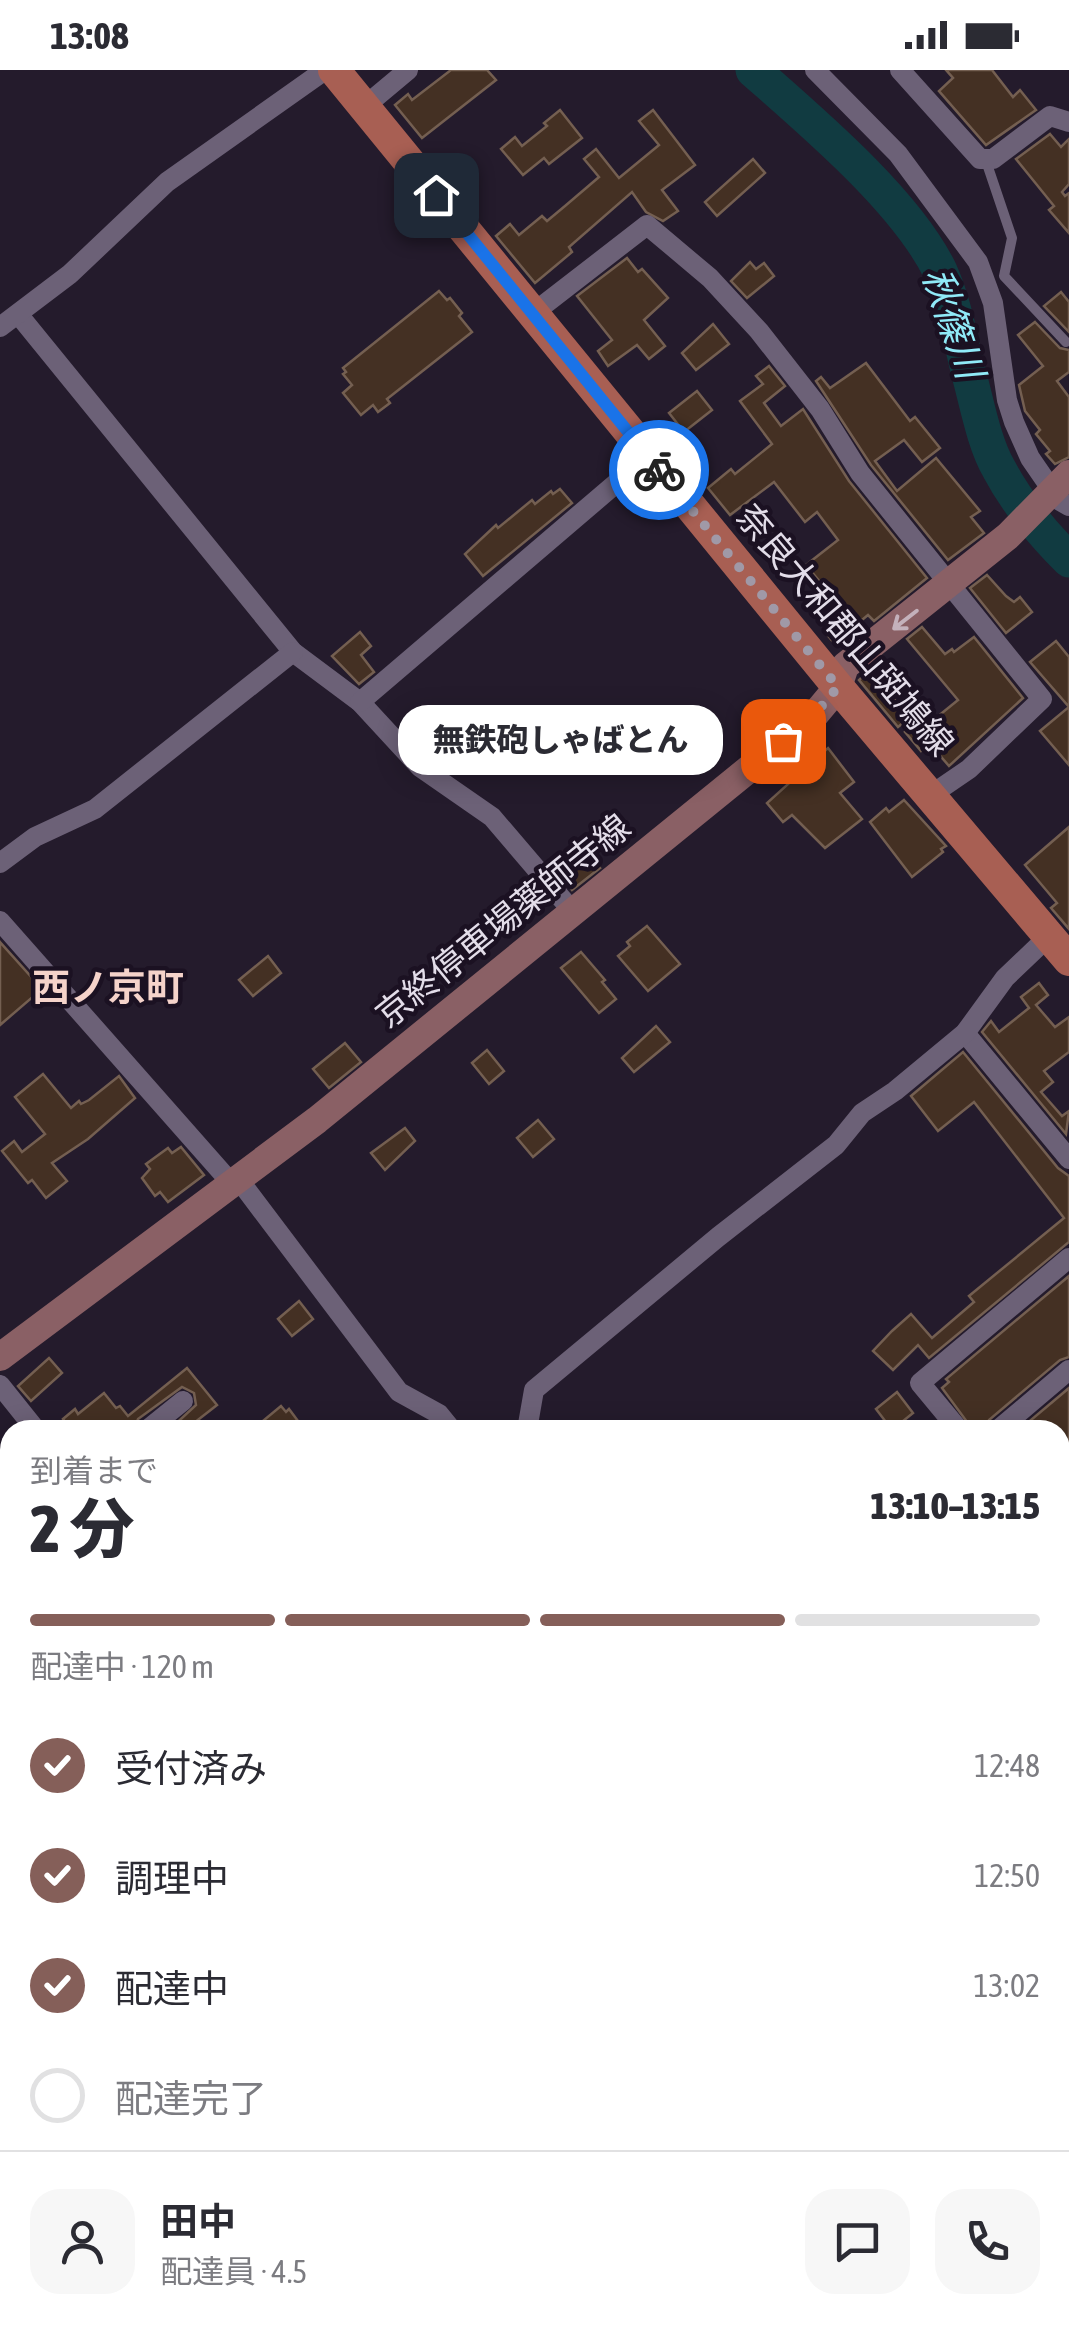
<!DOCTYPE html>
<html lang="ja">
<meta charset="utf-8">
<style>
:root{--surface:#fff;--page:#f7f7f7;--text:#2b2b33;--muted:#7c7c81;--line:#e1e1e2;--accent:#855f59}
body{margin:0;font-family:"Asap Condensed","Noto Sans JP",sans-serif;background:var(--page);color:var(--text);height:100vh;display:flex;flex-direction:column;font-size:38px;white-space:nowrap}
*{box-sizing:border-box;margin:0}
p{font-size:32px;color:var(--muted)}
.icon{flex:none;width:55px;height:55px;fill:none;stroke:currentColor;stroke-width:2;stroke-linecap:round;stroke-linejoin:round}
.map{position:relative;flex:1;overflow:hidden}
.details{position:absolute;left:0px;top:1350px;width:1070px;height:930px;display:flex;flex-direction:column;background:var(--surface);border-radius:30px 30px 0 0;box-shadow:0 5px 25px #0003}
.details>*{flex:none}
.pin{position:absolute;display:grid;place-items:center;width:85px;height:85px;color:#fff;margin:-42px;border-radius:20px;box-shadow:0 5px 15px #0006}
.courier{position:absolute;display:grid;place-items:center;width:100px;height:100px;margin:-50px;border:8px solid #1a73e8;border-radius:50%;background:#fff;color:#222;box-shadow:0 2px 12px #0007}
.bubble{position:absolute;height:70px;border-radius:30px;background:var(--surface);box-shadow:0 5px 25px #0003;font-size:32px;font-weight:800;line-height:70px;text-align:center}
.head em{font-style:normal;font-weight:800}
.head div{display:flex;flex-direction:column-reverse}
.head{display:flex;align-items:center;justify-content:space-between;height:170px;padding:0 30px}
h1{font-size:65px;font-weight:800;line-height:75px}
.bar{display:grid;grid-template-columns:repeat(4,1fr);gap:15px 10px;align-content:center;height:120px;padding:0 30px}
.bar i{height:12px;border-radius:8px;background:var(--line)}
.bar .selected{background:var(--accent)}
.bar p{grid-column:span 4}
.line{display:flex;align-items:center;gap:25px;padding:0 30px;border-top:2px solid var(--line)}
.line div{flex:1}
.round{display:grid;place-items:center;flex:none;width:105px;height:105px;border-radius:30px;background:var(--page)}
ol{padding:0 30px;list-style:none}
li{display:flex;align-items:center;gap:30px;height:110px}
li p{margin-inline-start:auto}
li .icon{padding:10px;border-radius:50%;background:var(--accent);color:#fff;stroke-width:4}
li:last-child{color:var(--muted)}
li i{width:55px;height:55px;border:5px solid var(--line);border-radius:50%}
.status{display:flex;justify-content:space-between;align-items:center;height:70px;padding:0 50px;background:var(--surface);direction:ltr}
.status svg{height:28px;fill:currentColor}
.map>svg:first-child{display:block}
</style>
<div class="status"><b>13:08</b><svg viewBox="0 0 49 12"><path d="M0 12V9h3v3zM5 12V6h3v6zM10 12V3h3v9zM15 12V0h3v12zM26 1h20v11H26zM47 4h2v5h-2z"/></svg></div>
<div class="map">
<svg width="1069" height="2280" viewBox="0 0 1069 2280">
<rect width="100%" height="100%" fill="#241b2c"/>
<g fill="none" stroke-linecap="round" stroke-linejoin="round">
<path stroke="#113b41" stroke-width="35" d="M 753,0 C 812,52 906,131 940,201 C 956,236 961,275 971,312 C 978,339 985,375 999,399 C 1017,433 1042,463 1069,490"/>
</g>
<g fill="#443023" stroke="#745f51" stroke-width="2.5">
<path d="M 451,0 L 487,0 L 496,10 L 422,68 L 395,35 L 408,24 L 412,30 Z"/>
<path d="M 946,0 L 992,0 L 1013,27 L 1020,20 L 1036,40 L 986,75 L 939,21 L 953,8 Z"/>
<path d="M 560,40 L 582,68 L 549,94 L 544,88 L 523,105 L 501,79 L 515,67 L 522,76 L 547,56 L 544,53 Z"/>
<path d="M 653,40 L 695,95 L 662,120 L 678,141 L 663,151 L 646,142 L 632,122 L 569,177 L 572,182 L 535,213 L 496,166 L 510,154 L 519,165 L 542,146 L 547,151 L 565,136 L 599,107 L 584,89 L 596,79 L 619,108 L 659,75 L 639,51 Z"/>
<path d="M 1050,64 L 1061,77 L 1069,69 L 1069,114 L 1062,122 L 1065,126 L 1069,123 L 1069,163 L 1049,140 L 1054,136 L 1016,89 Z"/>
<path d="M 753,89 L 765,103 L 717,146 L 705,132 Z"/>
<path d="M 627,188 L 638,202 L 642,199 L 668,228 L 644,250 L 665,276 L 649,289 L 637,275 L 608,296 L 598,281 L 612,270 L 577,226 Z"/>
<path d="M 750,192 L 756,199 L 764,193 L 774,206 L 747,228 L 731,211 Z"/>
<path d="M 439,221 L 447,230 L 450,228 L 462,243 L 459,246 L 472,262 L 387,329 L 390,333 L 378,342 L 373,335 L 361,345 L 343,323 L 352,315 L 343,304 L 346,302 L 343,298 Z"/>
<path d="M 1061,222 L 1069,232 L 1069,262 L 1044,236 Z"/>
<path d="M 1035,252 L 1060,278 L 1069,280 L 1069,302 L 1057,311 L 1069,327 L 1069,387 L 1055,394 L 1046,384 L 1050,381 L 1036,364 L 1040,360 L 1025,341 L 1019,315 L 1043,296 L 1018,265 Z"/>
<path d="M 713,254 L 729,274 L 696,300 L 682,283 Z"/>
<path d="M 866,293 L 910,351 L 915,347 L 940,378 L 922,392 L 904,370 L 875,391 L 897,421 L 936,388 L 980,441 L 971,447 L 984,463 L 948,490 L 871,395 L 816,311 L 821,307 L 830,318 Z"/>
<path d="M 769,296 L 785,316 L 764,333 L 781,356 L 803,339 L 849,411 L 927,508 L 874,551 L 868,545 L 834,573 L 824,561 L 846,543 L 806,495 L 838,470 L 817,442 L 805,452 L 774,412 L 730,445 L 708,418 L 731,399 L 735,404 L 772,374 L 740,331 L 763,314 L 756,306 Z"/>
<path d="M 697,321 L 712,340 L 684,362 L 669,343 Z"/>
<path d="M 560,419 L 572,433 L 483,506 L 465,484 L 496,455 L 498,458 L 532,430 L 535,434 L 551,421 L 553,424 Z"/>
<path d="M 987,505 L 1006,526 L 1014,532 L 1020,527 L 1032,542 L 1006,563 L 970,518 Z"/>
<path d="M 922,557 L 945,584 L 952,579 L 954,582 L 974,567 L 1023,628 L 949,696 L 930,674 L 921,681 L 905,662 L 921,650 L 926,656 L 958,630 L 907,569 Z"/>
<path d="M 360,562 L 371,576 L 361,585 L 374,602 L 359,614 L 332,586 Z"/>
<path d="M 1056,571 L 1069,587 L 1069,695 L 1040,661 L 1069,637 L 1030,592 Z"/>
<path d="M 870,599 L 909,648 L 898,657 L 859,610 Z"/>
<path d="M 828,678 L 854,712 L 840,723 L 862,749 L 825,778 L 792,745 L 783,752 L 767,733 Z"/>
<path d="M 904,730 L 946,776 L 941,779 L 943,782 L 912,807 L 870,752 L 886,738 L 889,742 Z"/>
<path d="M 1069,757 L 1069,859 L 1051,838 L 1057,833 L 1025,795 Z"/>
<path d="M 568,778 L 578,792 L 588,784 L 600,798 L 572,820 L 549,793 Z"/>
<path d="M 647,856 L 680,894 L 648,921 L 618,886 L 630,876 L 627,872 Z"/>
<path d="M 0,872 L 42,919 L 0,955 Z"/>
<path d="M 581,882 L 605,910 L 602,912 L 616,929 L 599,943 L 561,898 Z"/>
<path d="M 268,886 L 281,903 L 253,926 L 239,910 Z"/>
<path d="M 1039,913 L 1048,925 L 1036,935 L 1055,957 L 1069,947 L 1069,982 L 1044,1001 L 1053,1012 L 1041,1022 L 1062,1046 L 1069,1041 L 1066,1064 L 982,962 L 991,951 L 999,962 L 1029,938 L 1021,927 Z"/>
<path d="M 656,956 L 670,972 L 634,1002 L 622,988 Z"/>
<path d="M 345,973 L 361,992 L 329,1018 L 313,999 Z"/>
<path d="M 487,980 L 504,1001 L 489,1014 L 472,993 Z"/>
<path d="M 963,982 L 1058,1098 L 1069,1106 L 1069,1172 L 929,1288 L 918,1275 L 893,1300 L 873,1281 L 892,1261 L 911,1244 L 932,1268 L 974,1232 L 969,1226 L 1064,1148 L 974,1032 L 938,1061 L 911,1026 Z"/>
<path d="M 43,1004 L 71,1038 L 79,1031 L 81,1034 L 89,1030 L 119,1006 L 135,1028 L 88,1069 L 52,1093 L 67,1111 L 46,1128 L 32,1110 L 28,1113 L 2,1081 L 14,1071 L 22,1082 L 45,1064 L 15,1027 Z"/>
<path d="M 538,1050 L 554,1069 L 533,1087 L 517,1068 Z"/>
<path d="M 405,1058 L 415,1071 L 385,1100 L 371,1083 Z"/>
<path d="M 181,1077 L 204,1105 L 168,1132 L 160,1122 L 155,1126 L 142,1108 L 150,1099 L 146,1094 L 168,1078 L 172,1083 Z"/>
<path d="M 1069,1206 L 1069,1287 L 1060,1290 L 989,1350 L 985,1360 L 973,1360 L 942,1318 L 949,1312 L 946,1309 Z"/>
<path d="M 299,1231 L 313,1249 L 292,1266 L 278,1249 Z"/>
<path d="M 49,1288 L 62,1303 L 31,1331 L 18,1316 Z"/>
<path d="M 187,1298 L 217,1335 L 185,1360 L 169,1360 L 196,1335 L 194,1323 L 182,1317 L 138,1349 L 134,1360 L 57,1360 L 66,1353 L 63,1349 L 75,1339 L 78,1344 L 104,1323 L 116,1338 L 120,1336 L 128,1346 Z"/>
<path d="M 1069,1318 L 1069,1380 L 1060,1369 L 1060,1360 L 1019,1360 Z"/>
<path d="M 897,1322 L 913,1343 L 892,1360 L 876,1339 Z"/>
<path d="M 281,1336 L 286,1342 L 289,1339 L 298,1351 L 287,1360 L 252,1360 Z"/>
</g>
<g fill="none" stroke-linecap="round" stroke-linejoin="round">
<path stroke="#6c6177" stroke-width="10" d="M 986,91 L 1012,168 L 1004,206 L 1066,272"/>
<g stroke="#6c6177" stroke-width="20">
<path d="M 815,0 L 898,84 L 978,192 L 993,233 L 1007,330 L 1014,352 L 1030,388 L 1052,420 L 1048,424 L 1069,436"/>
<path d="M 900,0 L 980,89 L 993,89 L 1050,46 L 1069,52"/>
<path d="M 365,36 L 408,0"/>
<path d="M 18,244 L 293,582 L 360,632 L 420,697 L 492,747 L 574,843"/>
<path d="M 532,244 L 647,155 L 710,208 L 759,261 L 820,339 L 860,403 L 1042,629 L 969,699 L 931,725"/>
<path d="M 0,257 L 70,204 L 167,112 L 325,0"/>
<path d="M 360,632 L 648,386"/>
<path d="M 0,793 L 35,767 L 95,739 L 293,582"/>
<path d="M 0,851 L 233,1115"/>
<path d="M 965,963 L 1069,1089"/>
<path d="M 239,1110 L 399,1322 L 439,1344 L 452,1360"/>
<path d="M 0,1315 L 36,1360"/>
<path d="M 147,1360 L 183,1331"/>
<path d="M 527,1360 L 534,1320 L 718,1167 L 836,1075 L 862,1043 L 895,1021 L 965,963 L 1005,908 L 1049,866"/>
<path d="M 959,1360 L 920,1313 L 1069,1188"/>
<path d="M 998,1360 L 1069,1300"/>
<path d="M 0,1399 L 10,1412"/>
<path d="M 1060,1429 L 1069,1422"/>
<path d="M 1060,1866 L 1069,1859"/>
</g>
<path stroke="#8a6065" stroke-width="28" d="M 0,1287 L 317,1050 L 813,647 L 838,617 L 845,596 L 1008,466 L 1069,404"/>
<path stroke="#a85f53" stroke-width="32" d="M 334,0 L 838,617 L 1069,890"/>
</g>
<defs><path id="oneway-shaft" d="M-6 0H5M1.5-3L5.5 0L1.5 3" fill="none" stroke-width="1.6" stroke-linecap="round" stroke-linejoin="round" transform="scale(2.5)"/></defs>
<use stroke="#c4b1bb" href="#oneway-shaft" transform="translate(905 550) rotate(142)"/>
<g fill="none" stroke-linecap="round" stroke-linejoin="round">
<path stroke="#a099a7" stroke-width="10" stroke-dasharray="0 18" d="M 659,400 L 838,617 L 813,646 L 783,671"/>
<path stroke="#1a73e8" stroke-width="12" d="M 436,125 L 659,400"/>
</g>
<g text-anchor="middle" stroke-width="9" stroke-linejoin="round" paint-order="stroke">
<g font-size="35" fill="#e3dde9" stroke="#1b1122">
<text transform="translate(845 560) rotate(50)" y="12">奈良大和郡山斑鳩線</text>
<text transform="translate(503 851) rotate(-39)" y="12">京終停車場薬師寺線</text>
</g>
<g font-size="38" font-style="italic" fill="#90eaf8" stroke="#1b1122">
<text transform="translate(953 253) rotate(71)" y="13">秋篠川</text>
</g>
<g font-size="38" font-weight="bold" fill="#f5d3ca" stroke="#1b1122">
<text x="108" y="931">西ノ京町</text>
</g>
</g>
</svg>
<div class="pin" style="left:783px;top:671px;background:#ea580c"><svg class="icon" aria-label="bag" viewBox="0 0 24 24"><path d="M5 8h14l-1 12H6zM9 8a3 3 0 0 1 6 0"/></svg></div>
<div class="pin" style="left:436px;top:125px;background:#1f2937"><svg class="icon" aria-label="home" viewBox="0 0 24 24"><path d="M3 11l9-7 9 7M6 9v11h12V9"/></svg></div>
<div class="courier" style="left:659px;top:400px"><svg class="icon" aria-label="bike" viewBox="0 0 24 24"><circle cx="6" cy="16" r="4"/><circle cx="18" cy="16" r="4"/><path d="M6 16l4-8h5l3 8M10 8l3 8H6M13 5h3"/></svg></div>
<div class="bubble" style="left:398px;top:635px;width:325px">無鉄砲しゃばとん</div>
<section class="details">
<div class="head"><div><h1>2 分</h1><p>到着まで</p></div><em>13:10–13:15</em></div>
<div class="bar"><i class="selected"></i><i class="selected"></i><i class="selected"></i><i></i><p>配達中 · 120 m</p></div>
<ol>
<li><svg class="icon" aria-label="check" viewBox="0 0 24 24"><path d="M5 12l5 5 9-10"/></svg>受付済み<p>12:48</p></li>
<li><svg class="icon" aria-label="check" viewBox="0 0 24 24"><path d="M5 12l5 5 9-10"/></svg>調理中<p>12:50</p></li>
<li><svg class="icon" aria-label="check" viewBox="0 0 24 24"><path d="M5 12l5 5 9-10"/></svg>配達中<p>13:02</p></li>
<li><i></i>配達完了</li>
</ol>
<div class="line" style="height:180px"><a class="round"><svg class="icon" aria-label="person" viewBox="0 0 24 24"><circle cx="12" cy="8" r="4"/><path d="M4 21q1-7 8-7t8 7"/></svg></a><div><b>田中</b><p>配達員 · 4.5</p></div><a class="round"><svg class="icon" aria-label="chat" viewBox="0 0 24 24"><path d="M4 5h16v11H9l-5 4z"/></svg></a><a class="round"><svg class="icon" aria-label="phone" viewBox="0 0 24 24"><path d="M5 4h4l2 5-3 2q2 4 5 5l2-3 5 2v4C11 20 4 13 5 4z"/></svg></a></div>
</section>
</div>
